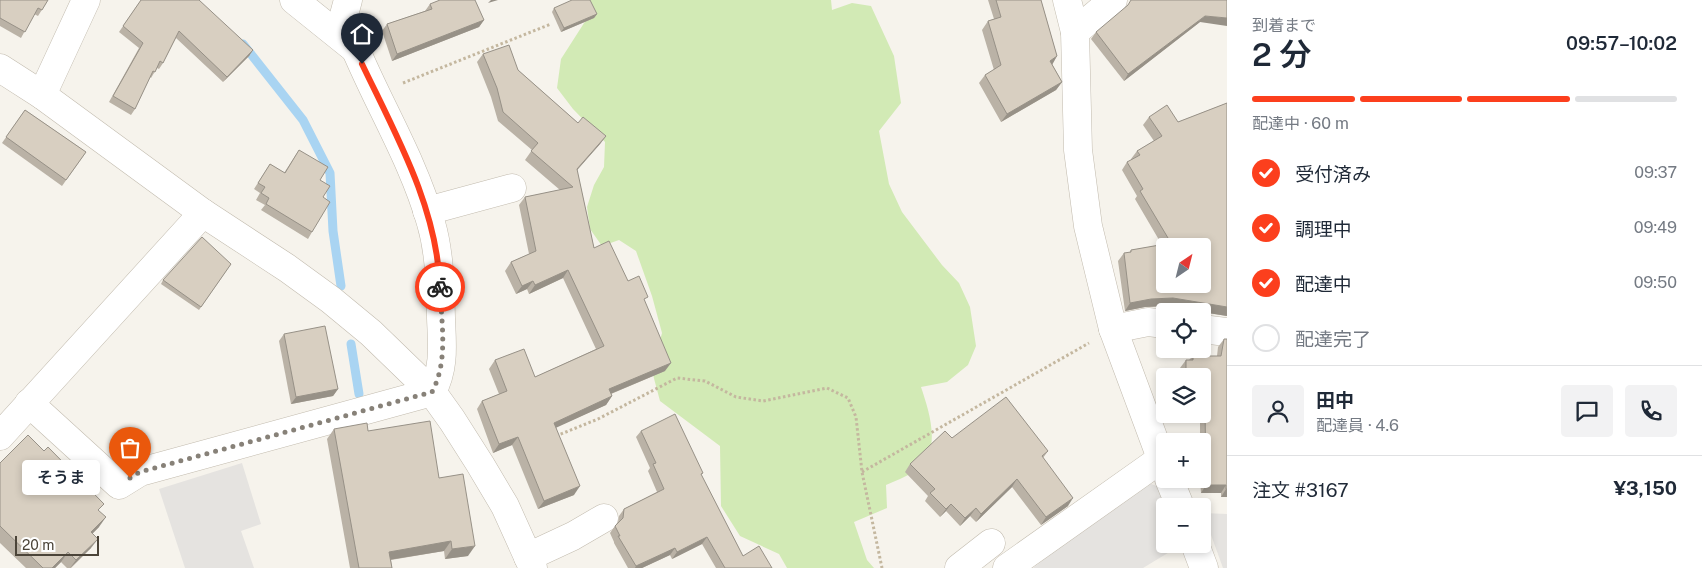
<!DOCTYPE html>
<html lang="ja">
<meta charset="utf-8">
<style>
:root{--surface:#fff;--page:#f2f2f3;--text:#1f2937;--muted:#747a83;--line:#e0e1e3;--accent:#fc3f1d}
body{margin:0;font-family:"Public Sans","Noto Sans JP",sans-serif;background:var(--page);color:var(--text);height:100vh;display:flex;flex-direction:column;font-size:19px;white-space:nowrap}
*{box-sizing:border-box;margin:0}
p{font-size:16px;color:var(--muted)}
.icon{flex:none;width:28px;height:28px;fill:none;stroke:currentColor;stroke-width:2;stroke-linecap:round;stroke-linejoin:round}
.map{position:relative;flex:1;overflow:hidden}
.details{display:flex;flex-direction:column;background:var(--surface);width:475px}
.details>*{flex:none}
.needle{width:32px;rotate:35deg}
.tools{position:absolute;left:1156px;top:238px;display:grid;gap:10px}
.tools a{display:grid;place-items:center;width:55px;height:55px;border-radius:5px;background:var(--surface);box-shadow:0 2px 8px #0003;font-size:25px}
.scale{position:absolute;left:15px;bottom:12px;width:84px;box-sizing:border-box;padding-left:5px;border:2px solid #4b4439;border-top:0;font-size:14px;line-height:18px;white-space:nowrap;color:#4b4439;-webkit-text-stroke:4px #fff;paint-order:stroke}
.pin{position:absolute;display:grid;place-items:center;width:42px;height:42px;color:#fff;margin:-51px -21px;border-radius:50% 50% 50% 0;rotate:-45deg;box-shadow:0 0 5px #0007}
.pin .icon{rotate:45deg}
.courier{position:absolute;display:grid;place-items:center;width:50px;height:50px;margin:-25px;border:4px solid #fc3f1d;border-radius:50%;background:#fff;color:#222;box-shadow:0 1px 6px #0007}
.bubble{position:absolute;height:35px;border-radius:5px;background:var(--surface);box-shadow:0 2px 8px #0003;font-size:16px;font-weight:600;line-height:35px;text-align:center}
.summary em{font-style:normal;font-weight:600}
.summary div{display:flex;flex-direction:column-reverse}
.summary{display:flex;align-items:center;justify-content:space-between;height:85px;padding:0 25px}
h1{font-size:32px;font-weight:600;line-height:38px}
.bar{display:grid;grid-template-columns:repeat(4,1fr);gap:8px 5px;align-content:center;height:60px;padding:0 25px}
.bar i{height:6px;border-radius:4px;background:var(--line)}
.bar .selected{background:var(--accent)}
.bar p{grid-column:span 4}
.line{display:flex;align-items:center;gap:12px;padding:0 25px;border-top:1px solid var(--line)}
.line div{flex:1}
.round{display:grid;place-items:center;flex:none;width:52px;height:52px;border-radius:5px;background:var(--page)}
ol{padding:0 25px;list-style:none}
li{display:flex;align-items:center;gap:15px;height:55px}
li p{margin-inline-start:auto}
li .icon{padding:5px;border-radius:50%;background:var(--accent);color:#fff;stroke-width:4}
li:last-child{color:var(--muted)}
li i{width:28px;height:28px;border:2px solid var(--line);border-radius:50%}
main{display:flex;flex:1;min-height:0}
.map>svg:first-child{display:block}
</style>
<main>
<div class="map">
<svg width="1227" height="568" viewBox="0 0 1227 568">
<rect width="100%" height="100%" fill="#f6f3ec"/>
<path fill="#d2eab5" d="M 581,0 L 831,0 L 832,10 L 852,3 L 871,6 L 894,56 L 901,103 L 879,131 L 889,184 L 902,212 L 942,265 L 959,283 L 970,307 L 976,346 L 968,365 L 947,382 L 921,387 C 930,414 943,453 914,472 C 905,477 895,481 886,485 L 887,508 L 854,522 L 867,560 L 874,568 L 787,568 L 779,554 L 740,536 L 721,506 L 720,446 L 660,401 L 652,371 L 662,333 L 652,296 L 636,251 L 619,240 L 602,246 L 590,229 L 587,207 L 594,185 L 604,167 L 605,142 L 573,109 L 557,88 L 561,59 L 586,20 Z"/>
<g fill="#e5e3e0">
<path d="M 242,463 L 261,524 L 241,531 L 254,568 L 185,568 L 159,489 Z"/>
<path d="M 1148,483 L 1157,486 L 1165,506 L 1165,544 L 1181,544 L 1181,545 L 1143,568 L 1033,568 L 1081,530 Z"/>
<path d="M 1203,513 L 1227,514 L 1227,568 L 1223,568 Z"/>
</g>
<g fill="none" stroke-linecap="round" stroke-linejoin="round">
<g stroke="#a9d4f2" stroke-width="9">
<path d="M 243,44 L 303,120 L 330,173 L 333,231 L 341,286"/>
<path d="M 351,344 L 359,394"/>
</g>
<defs>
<g id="minor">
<path d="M 294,0 L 355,49"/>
<path d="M 1067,0 L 1075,32 L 1078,150 L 1088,226 L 1113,329 L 1165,469"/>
<path d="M 1075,32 L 1113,0"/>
<path d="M 0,68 L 42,95 L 203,213 L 287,268 L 331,300 L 371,333 L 432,392 L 452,420 L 480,464 L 505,506 L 533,568"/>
<path d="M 42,95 L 86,0"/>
<path d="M 427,211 L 512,188"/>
<path d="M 1113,329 L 1148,322 L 1165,324"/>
<path d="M 1202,329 L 1227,332"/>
<path d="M 29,403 L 119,485 L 140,472 L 432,392 C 445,367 442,345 441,318 C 440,286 440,254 431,223 C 412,156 373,96 348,31 L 344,15 L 348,0"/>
<path d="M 0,436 L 203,213"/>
<path d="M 1169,479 L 1180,506"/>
<path d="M 1195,544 L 1204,568"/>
<path d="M 528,557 L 573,536 L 604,518"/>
<path d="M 959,568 L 991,543"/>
<path d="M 1007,568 L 1161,459"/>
</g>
</defs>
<use href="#minor" stroke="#c2bbae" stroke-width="29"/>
<g stroke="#c4b79f" stroke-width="3" stroke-dasharray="2.5 2.5" stroke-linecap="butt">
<path d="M 403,83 L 551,24"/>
<path d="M 556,436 L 598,419 L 677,378 L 705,381 L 736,397 L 763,401 L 827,388 L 848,398 L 856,417 L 862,472 L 882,568"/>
<path d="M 862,472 L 1089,343"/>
</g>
<use href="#minor" stroke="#fff" stroke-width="28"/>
</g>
<g fill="#bab2a6">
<path d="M 0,0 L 48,0 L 38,16 L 34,14 L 21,38 L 0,26 Z"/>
<path d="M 141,0 L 253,50 L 249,56 L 223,82 L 176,38 L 163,63 L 159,69 L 157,68 L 151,78 L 150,77 L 135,109 L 131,115 L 109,102 L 139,48 L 119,32 Z"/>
<path d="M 988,0 L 1041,0 L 1057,56 L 1052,64 L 1062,82 L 1056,90 L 1001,122 L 979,83 L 985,75 L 994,70 L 982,30 L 988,21 L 994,19 Z"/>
<path d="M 430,4 L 484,20 L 479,27 L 392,61 L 382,31 L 387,24 L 425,11 Z"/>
<path d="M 554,8 L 597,14 L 594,18 L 561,32 L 552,12 Z"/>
<path d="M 1200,22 L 1124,81 L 1091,39 L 1096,32 Z"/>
<path d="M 483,54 L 518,70 L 578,123 L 606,136 L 600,144 L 577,170 L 594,248 L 628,281 L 645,302 L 665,371 L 611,394 L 612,396 L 606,405 L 556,427 L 574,495 L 538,509 L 512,445 L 493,453 L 477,409 L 482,401 L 499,394 L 489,369 L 495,360 L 535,377 L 596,349 L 563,278 L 529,294 L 527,289 L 516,294 L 505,271 L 511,262 L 529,254 L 519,205 L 525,197 L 560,190 L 525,160 L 532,150 L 498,121 L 491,97 L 477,62 Z"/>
<path d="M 1227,103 L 1227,316 L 1202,312 L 1202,311 L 1167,306 L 1145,307 L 1125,311 L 1118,261 L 1124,253 L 1129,253 L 1131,250 L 1162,245 L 1135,199 L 1137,196 L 1122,170 L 1127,162 L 1132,160 L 1131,159 L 1137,151 L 1154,141 L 1143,125 L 1149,117 L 1178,122 Z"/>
<path d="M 25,110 L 86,152 L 62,186 L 2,143 Z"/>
<path d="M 299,150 L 320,180 L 323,197 L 312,232 L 308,239 L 261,210 L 265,205 L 256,200 L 260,193 L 254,189 L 270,164 L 284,173 Z"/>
<path d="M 231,264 L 199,310 L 161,284 L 163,280 Z"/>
<path d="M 284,334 L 338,389 L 333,396 L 291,404 L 279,341 Z"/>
<path d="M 1224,339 L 1227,339 L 1227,497 L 1221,497 L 1221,493 L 1201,493 L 1200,479 L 1202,479 L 1202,441 L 1200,441 L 1200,416 L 1181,416 L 1181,414 L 1202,414 L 1202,376 L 1180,376 L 1180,368 L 1186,360 L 1189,360 L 1193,356 L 1217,356 L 1218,347 Z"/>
<path d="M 334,429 L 368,431 L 439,478 L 468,556 L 445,559 L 444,551 L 391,560 L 392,568 L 350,568 L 327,439 Z"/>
<path d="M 641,431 L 703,473 L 701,475 L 743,556 L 772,568 L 716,568 L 702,544 L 672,559 L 670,555 L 642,568 L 628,568 L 614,543 L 614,542 L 610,533 L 615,526 L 618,522 L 619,516 L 624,509 L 657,492 L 648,471 L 650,468 L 636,437 Z"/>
<path d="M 952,438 L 1048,451 L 1043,458 L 1068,506 L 1041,525 L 1012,487 L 976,522 L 970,516 L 960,526 L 946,511 L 940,517 L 925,501 L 928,496 L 905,472 L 910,464 Z"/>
<path d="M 0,463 L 99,511 L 99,527 L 92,534 L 91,548 L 71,568 L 67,568 L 61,562 L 55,568 L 26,568 L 0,543 Z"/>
</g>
<g fill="#979187">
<path d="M 491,0 L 498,0 L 488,3 Z"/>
<path d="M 597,14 L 594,18 L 561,32 L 564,28 Z"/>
<path d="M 1205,16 L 1227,18 L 1227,26 L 1200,22 L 1124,81 L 1128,74 Z"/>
<path d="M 484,20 L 479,27 L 392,61 L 397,54 Z"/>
<path d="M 253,50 L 249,56 L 223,82 L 227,77 Z"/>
<path d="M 1057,56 L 1052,65 L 1050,61 Z"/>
<path d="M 1062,82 L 1056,90 L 1001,122 L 1007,114 Z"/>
<path d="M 606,136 L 600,144 L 571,177 L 577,169 Z"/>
<path d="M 568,270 L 563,278 L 529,294 L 535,285 Z"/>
<path d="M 533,281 L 527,289 L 516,294 L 522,286 Z"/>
<path d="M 1173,298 L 1227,307 L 1227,316 L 1202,312 L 1202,311 L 1198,311 L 1167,306 L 1145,307 L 1125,311 L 1130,303 L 1151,299 Z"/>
<path d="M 671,363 L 665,371 L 603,397 L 609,389 Z"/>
<path d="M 338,389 L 333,396 L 291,404 L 296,397 Z"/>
<path d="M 612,396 L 606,405 L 549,431 L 554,423 Z"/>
<path d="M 1182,414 L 1201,414 L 1200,416 L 1181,416 Z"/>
<path d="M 518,437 L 512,445 L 493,453 L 499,444 Z"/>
<path d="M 1017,479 L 1012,487 L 976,522 L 981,514 Z"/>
<path d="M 1206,485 L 1226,485 L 1221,493 L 1201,493 Z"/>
<path d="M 580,486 L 574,495 L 538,509 L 544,501 Z"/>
<path d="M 1226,489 L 1227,489 L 1227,497 L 1221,497 Z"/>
<path d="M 1073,498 L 1068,506 L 1041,525 L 1046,517 Z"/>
<path d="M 951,504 L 946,511 L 940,517 L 946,509 Z"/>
<path d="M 976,508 L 970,516 L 960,526 L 965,518 Z"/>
<path d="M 106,517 L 99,527 L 84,542 L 91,532 Z"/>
<path d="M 707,537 L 702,544 L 672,559 L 677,552 Z"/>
<path d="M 98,539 L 91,548 L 70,568 L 76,560 Z"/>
<path d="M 451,541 L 444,551 L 382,561 L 389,552 Z"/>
<path d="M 475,546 L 468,556 L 445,559 L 452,549 Z"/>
<path d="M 675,548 L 670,555 L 642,568 L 635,568 L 636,566 Z"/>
<path d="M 68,552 L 61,562 L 55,568 L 52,568 Z"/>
</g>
<g fill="#d8cfc1" stroke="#979187" fill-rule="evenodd">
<path d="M 0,0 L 48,0 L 42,10 L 38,8 L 25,32 L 0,18 Z"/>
<path d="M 141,0 L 199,0 L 253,50 L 227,77 L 179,31 L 163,63 L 160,61 L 155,72 L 153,71 L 135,109 L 113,96 L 143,43 L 123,26 Z"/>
<path d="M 440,0 L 475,0 L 484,20 L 397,54 L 387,24 L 432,9 L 430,4 Z"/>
<path d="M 572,0 L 590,0 L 597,14 L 564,28 L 554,8 Z"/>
<path d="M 996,0 L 1041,0 L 1057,56 L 1050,61 L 1062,82 L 1007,114 L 985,75 L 1001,65 L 988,21 L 1001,17 Z"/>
<path d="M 1131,0 L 1227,0 L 1227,18 L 1205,16 L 1128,74 L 1096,32 L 1128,5 Z"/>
<path d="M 509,45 L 518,70 L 578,123 L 583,117 L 606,136 L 577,169 L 594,248 L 609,241 L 628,281 L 639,276 L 648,297 L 644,299 L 671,363 L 609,389 L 612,396 L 554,423 L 580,486 L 544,501 L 518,437 L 499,444 L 482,401 L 507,391 L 495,360 L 524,349 L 535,377 L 604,346 L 568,270 L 535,285 L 533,281 L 522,286 L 511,262 L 536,251 L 525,197 L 573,187 L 531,151 L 538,143 L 503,112 L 497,88 L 483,54 Z"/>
<path d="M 1227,103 L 1227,307 L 1173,298 L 1151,299 L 1130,303 L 1124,253 L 1131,252 L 1131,250 L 1171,243 L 1140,191 L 1143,189 L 1127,162 L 1140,155 L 1137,151 L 1162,136 L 1149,117 L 1167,105 L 1178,122 ZM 1165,246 L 1202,246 L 1202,284 L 1165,284 Z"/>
<path d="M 25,110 L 86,152 L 66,180 L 6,137 Z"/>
<path d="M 299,150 L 328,167 L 320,180 L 330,186 L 323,197 L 330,202 L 312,232 L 266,204 L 269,198 L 261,193 L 265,187 L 258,183 L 270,164 L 285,173 Z"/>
<path d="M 202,237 L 231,264 L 201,307 L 163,280 Z"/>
<path d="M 325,326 L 338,389 L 296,397 L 284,334 Z"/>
<path d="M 1224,339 L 1227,339 L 1227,489 L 1226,489 L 1226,485 L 1206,485 L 1205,408 L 1202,408 L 1202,376 L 1186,376 L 1186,360 L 1193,360 L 1193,356 L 1221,356 Z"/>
<path d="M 1006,397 L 1048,451 L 1042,456 L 1073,498 L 1046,517 L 1017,479 L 981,514 L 976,508 L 965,518 L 951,504 L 946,509 L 930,493 L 935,489 L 910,464 L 945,431 L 952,438 Z"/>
<path d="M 675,414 L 703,473 L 701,474 L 743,556 L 759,546 L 772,568 L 725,568 L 707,537 L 677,552 L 675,548 L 636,566 L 618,536 L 620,536 L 615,526 L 623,518 L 624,509 L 664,489 L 653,464 L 656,463 L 641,431 Z"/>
<path d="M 430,421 L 439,478 L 463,474 L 475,546 L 452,549 L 451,541 L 389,552 L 392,568 L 359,568 L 334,429 L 367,423 L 368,431 Z"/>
<path d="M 28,435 L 44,451 L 48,447 L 104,504 L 98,510 L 106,517 L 91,532 L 98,539 L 76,560 L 68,552 L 52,568 L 43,568 L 0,526 L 0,463 Z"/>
</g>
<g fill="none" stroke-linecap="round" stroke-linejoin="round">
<path stroke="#878178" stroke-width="5" stroke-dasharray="0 9" d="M 130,478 L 140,472 L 432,392 C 449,360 441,322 440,287"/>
<path stroke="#fc3f1d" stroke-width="6" d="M 362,64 C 396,135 437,207 440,287"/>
</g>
</svg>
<div class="tools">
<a><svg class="needle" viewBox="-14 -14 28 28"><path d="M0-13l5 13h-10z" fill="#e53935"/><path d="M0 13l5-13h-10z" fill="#747a83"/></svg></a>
<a><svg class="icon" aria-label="locate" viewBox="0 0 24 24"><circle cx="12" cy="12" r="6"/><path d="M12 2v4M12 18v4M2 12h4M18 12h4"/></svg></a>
<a><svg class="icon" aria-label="layers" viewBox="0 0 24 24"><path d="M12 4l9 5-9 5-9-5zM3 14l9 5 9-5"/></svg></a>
<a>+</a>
<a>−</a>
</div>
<div class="scale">20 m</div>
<div class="pin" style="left:130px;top:478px;background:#ea580c"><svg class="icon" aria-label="bag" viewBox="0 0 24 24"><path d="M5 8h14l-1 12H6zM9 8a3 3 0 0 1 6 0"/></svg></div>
<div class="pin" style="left:362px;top:64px;background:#1f2937"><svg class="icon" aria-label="home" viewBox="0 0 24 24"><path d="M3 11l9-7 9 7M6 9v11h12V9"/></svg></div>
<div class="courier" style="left:440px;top:287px"><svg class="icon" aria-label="bike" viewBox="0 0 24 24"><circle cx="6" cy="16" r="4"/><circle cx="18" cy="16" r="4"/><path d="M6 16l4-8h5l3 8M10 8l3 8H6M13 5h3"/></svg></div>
<div class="bubble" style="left:22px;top:460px;width:78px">そうま</div>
</div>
<section class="details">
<div class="summary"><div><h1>2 分</h1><p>到着まで</p></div><em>09:57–10:02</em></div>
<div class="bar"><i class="selected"></i><i class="selected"></i><i class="selected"></i><i></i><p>配達中 · 60 m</p></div>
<ol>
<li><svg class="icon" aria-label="check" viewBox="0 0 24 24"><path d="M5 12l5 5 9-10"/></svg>受付済み<p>09:37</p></li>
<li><svg class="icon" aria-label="check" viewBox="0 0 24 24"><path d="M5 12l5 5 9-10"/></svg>調理中<p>09:49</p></li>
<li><svg class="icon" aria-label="check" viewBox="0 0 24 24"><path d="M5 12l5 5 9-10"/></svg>配達中<p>09:50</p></li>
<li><i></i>配達完了</li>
</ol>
<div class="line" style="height:90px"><a class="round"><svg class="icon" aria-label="person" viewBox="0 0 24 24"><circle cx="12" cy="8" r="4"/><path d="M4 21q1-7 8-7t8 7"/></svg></a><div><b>田中</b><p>配達員 · 4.6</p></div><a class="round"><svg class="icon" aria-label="chat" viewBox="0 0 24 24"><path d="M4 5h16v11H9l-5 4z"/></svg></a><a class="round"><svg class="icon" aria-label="phone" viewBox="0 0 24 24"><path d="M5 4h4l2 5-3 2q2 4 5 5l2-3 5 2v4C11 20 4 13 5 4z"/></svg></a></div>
<div class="line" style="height:65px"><div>注文 #3167</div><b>¥3,150</b></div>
</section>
</main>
